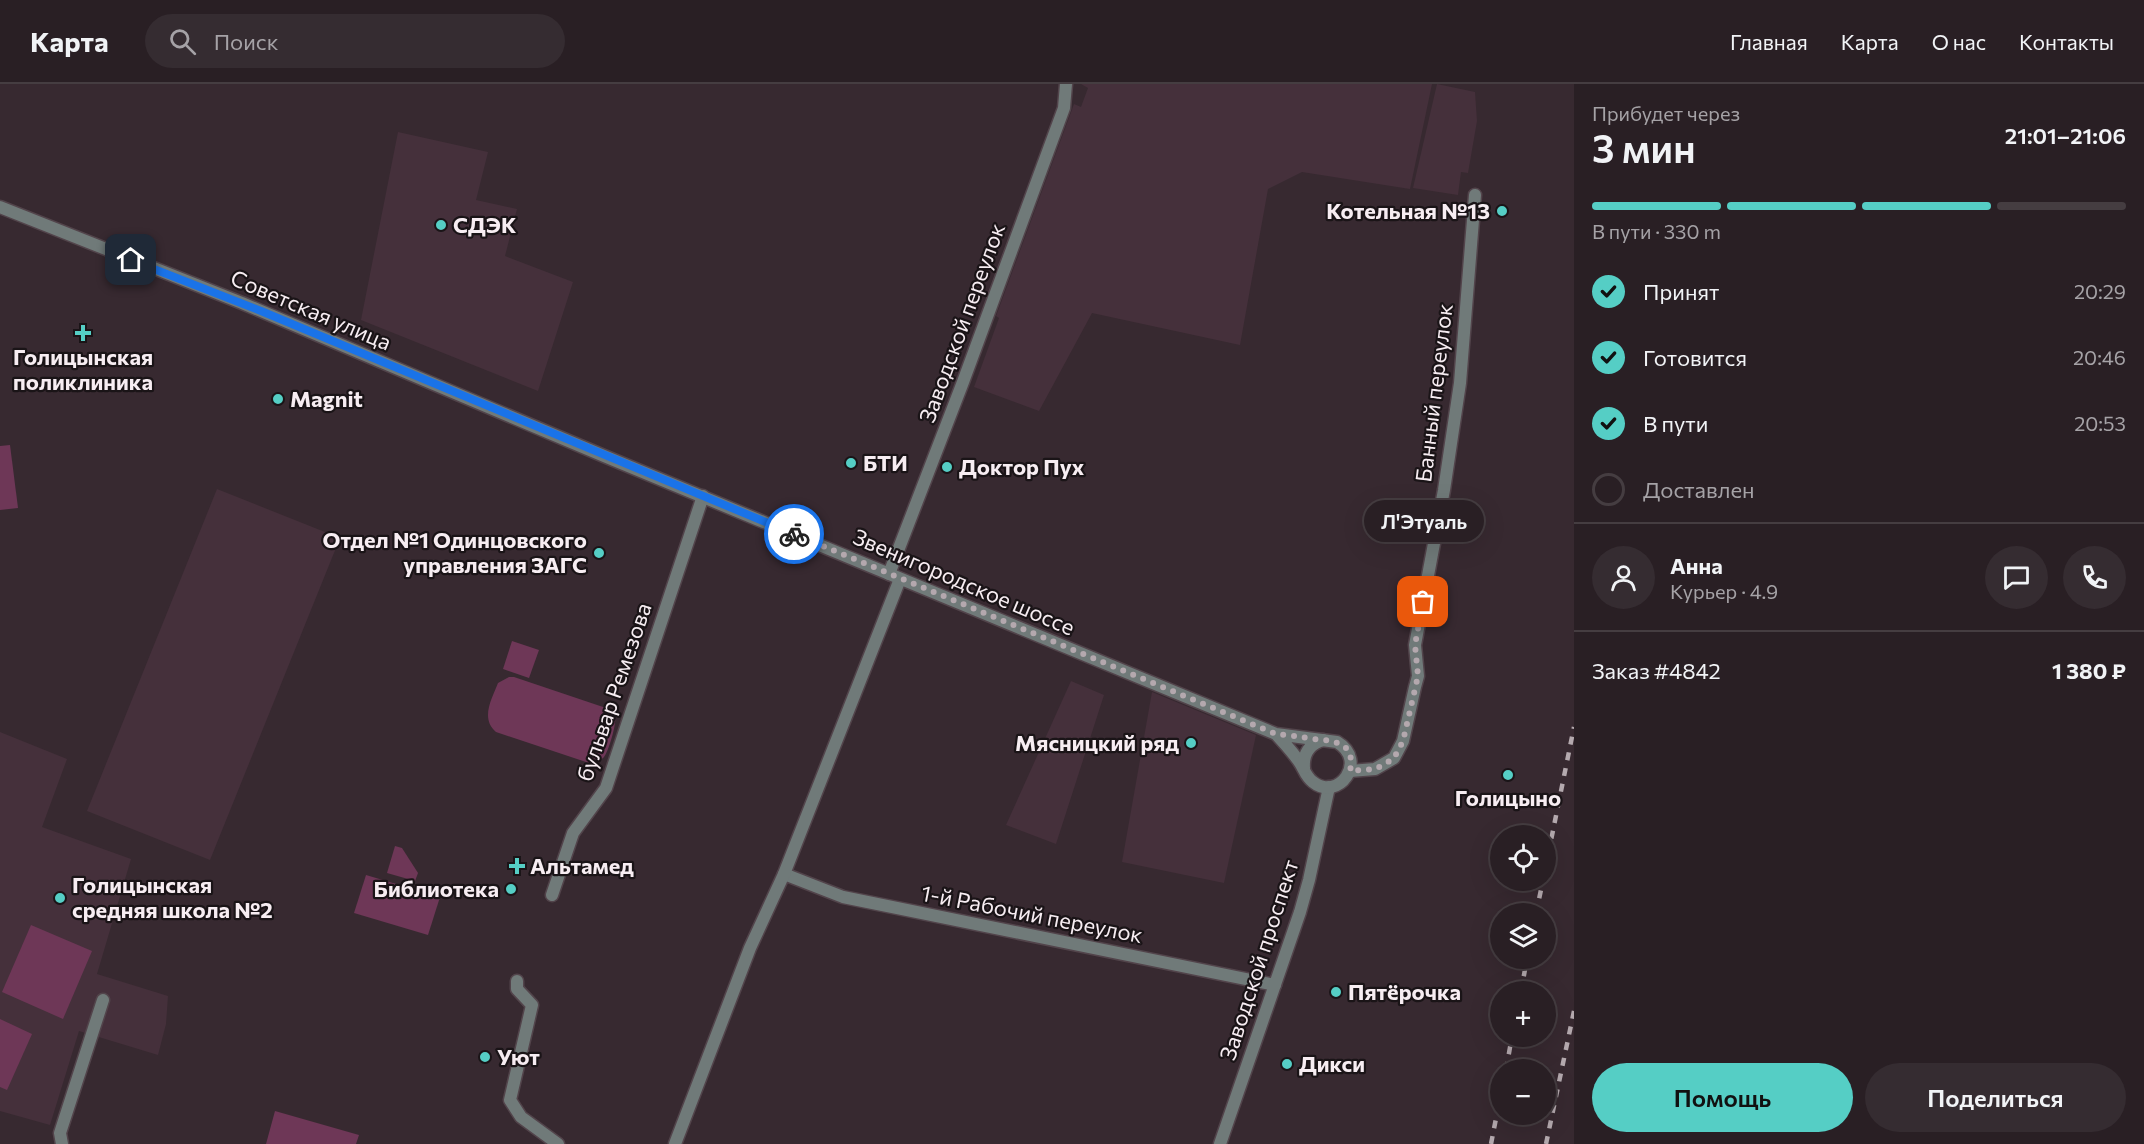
<!DOCTYPE html>
<html lang="ru">
<meta charset="utf-8">
<style>
:root{--surface:#291f24;--page:#352c31;--text:#f1f3f6;--muted:#a5a2a6;--line:#453d41;--accent:#55cec5}
body{margin:0;font-family:Commissioner,sans-serif;background:var(--page);color:var(--text);height:100vh;display:flex;flex-direction:column;font-size:22px;white-space:nowrap}
*{box-sizing:border-box;margin:0}
p{font-size:20px;color:var(--muted)}
.icon{flex:none;width:33px;height:33px;fill:none;stroke:currentColor;stroke-width:2;stroke-linecap:round;stroke-linejoin:round}
.map{position:relative;flex:1;overflow:hidden}
.sheet{display:flex;flex-direction:column;background:var(--surface);width:570px}
.sheet>*{flex:none}
.tools{position:absolute;left:1490px;top:741px;display:grid;gap:12px}
.tools a{display:grid;place-items:center;width:66px;height:66px;border-radius:50%;background:var(--surface);box-shadow:0 6px 24px #0002,0 0 0 2px var(--line);font-size:30px}
.pin{position:absolute;display:grid;place-items:center;width:51px;height:51px;color:#fff;margin:-26px;border-radius:12px;box-shadow:0 3px 9px #0006}
.courier{position:absolute;display:grid;place-items:center;width:60px;height:60px;margin:-30px;border:4px solid #1a73e8;border-radius:50%;background:#fff;color:#222;box-shadow:0 2px 8px #0007}
.bubble{position:absolute;height:42px;border-radius:21px;background:var(--surface);box-shadow:0 6px 24px #0002,0 0 0 2px var(--line);font-size:20px;font-weight:600;line-height:42px;text-align:center}
.overview em{font-style:normal;font-weight:600}
.overview div{display:flex;flex-direction:column-reverse}
.overview{display:flex;align-items:center;justify-content:space-between;height:102px;padding:0 18px}
h1{font-size:39px;font-weight:600;line-height:45px}
.bar{display:grid;grid-template-columns:repeat(4,1fr);gap:9px 6px;align-content:center;height:72px;padding:0 18px}
.bar i{height:8px;border-radius:4px;background:var(--line)}
.bar .active{background:var(--accent)}
.bar p{grid-column:span 4}
.line{display:flex;align-items:center;gap:15px;padding:0 18px;border-top:2px solid var(--line)}
.line div{flex:1}
.round{display:grid;place-items:center;flex:none;width:63px;height:63px;border-radius:32px;background:var(--page)}
ol{padding:0 18px;list-style:none}
li{display:flex;align-items:center;gap:18px;height:66px}
li p{margin-inline-start:auto}
li .icon{padding:6px;border-radius:50%;background:var(--accent);color:#111;stroke-width:4}
li:last-child{color:var(--muted)}
li i{width:33px;height:33px;border:3px solid var(--line);border-radius:50%}
.cta{display:flex;gap:12px;margin-top:auto;padding:12px 18px}
.cta a{flex:1;height:69px;border-radius:36px;background:var(--accent);color:#111;font-size:24px;font-weight:600;line-height:69px;text-align:center}
.cta a+a{background:var(--page);color:var(--text)}
header{display:flex;align-items:center;gap:36px;box-sizing:border-box;height:84px;padding:0 30px;background:var(--surface);border-bottom:2px solid var(--line)}
header strong{font-size:28px}
nav{display:flex;gap:33px;margin-inline-start:auto;font-size:21px}
.search{width:420px;height:54px;background:var(--page);display:flex;align-items:center;gap:15px;box-sizing:border-box;padding:0 21px;border-radius:33px;color:var(--muted);font-size:22px}
main{display:flex;flex:1;min-height:0}
.map>svg:first-child{display:block}
</style>
<header>
<strong>Карта</strong>
<div class="search"><svg class="icon" aria-label="search" viewBox="0 0 24 24"><circle cx="10" cy="10" r="6"/><path d="M15 15l6 6"/></svg>Поиск</div>
<nav><a>Главная</a><a>Карта</a><a>О нас</a><a>Контакты</a></nav>
</header>
<main>
<div class="map">
<svg width="1574" height="1060" viewBox="0 0 1574 1060">
<rect width="100%" height="100%" fill="#372930"/>
<g fill="#45303b">
<path d="M 1081,0 L 1432,0 L 1410,105 L 1302,88 L 1268,105 L 1240,261 L 1092,229 L 1039,327 L 974,303 L 999,234 L 996,232 L 1074,20 L 1081,23 L 1088,4 Z"/>
<path d="M 1437,0 L 1475,8 L 1477,37 L 1468,89 L 1461,88 L 1458,111 L 1413,104 Z"/>
<path d="M 398,48 L 488,68 L 476,116 L 517,125 L 505,172 L 573,198 L 538,307 L 361,236 Z"/>
<path d="M 217,405 L 340,454 L 210,776 L 87,727 Z"/>
<path d="M 1071,597 L 1104,611 L 1056,760 L 1006,741 Z"/>
<path d="M 1152,608 L 1256,651 L 1224,799 L 1122,778 Z"/>
<path d="M 0,648 L 67,675 L 42,743 L 131,775 L 97,890 L 168,912 L 166,940 L 158,971 L 79,947 L 50,1041 L 0,1027 Z"/>
</g>
<g fill="#6e3757">
<path d="M 10,361 L 18,424 L 0,426 L 0,362 Z"/>
<path d="M 512,557 L 539,566 L 529,594 L 503,585 Z"/>
<path d="M 509,593 L 514,593 L 609,625 C 612,628 614,628 615,632 C 617,639 608,670 603,674 C 598,678 594,679 589,679 L 496,648 C 480,634 492,615 498,599 Z"/>
<path d="M 395,762 L 402,764 L 418,789 L 415,797 L 387,789 Z"/>
<path d="M 366,791 L 440,813 L 428,851 L 354,829 Z"/>
<path d="M 31,841 L 92,867 L 63,935 L 2,908 Z"/>
<path d="M 0,935 L 32,950 L 7,1006 L 0,1003 Z"/>
<path d="M 275,1027 L 359,1051 L 356,1060 L 266,1060 Z"/>
</g>
<g fill="none" stroke-linecap="round" stroke-linejoin="round">
<defs>
<g id="minor">
<path d="M 889,490 L 963,298 L 1064,24 L 1066,0"/>
<path d="M 1350,687 L 1375,685 L 1394,674 L 1403,657 L 1415,603 L 1418,592 L 1415,561 L 1444,406 L 1460,299 L 1475,111"/>
<path d="M 784,790 L 843,813 L 1275,901"/>
<path d="M 552,811 L 573,749 L 606,704 L 703,412"/>
<path d="M 517,897 L 517,905 L 532,921 L 510,1016 L 521,1033 L 558,1060"/>
<path d="M 62,1060 L 60,1049 L 103,916"/>
<path d="M 675,1060 L 750,864 L 784,790 L 900,495"/>
<path d="M 1220,1060 L 1300,828 L 1309,796 L 1329,703"/>
</g>
<g id="tertiary">
<path d="M 0,123 L 242,219 L 604,372 L 1276,650 L 1337,658 C 1369,677 1338,718 1313,698 C 1306,693 1304,685 1300,679 C 1293,668 1284,659 1276,650"/>
<path d="M 1304,684 C 1303,670 1309,660 1323,656"/>
</g>
</defs>
<use href="#minor" stroke="#52444b" stroke-width="15"/>
<use href="#tertiary" stroke="#52444b" stroke-width="15"/>
<use href="#minor" stroke="#707a79" stroke-width="12"/>
<use href="#tertiary" stroke="#707a79" stroke-width="12"/>
<g stroke="#b4a9ae" stroke-width="4.5" stroke-dasharray="8 8" stroke-linecap="butt">
<path d="M 1545,786 L 1574,643"/>
<path d="M 1536,830 L 1543,796"/>
<path d="M 1521,908 L 1527,874"/>
<path d="M 1506,986 L 1512,952"/>
<path d="M 1491,1060 L 1500,1014"/>
<path d="M 1546,1060 L 1574,927"/>
</g>
</g>
<g fill="none" stroke-linecap="round" stroke-linejoin="round">
<path stroke="#b4a8ae" stroke-width="6" stroke-dasharray="0 10.8" d="M 794,450 L 1276,650 C 1288,651 1301,653 1314,655 C 1334,657 1356,658 1350,687 L 1375,685 L 1385,680 L 1394,674 L 1403,657 L 1418,592 L 1415,561 L 1423,518"/>
<path stroke="#1a73e8" stroke-width="8" d="M 131,176 L 261,227 L 794,450"/>
</g>
<g fill="#55cec5" stroke="#1a1417" stroke-width="2">
<circle cx="1502" cy="127" r="6"/>
<circle cx="441" cy="141" r="6"/>
<path d="M80 240h6v6h6v6h-6v6h-6v-6h-6v-6h6z"/>
<circle cx="278" cy="315" r="6"/>
<circle cx="851" cy="379" r="6"/>
<circle cx="947" cy="383" r="6"/>
<circle cx="599" cy="469" r="6"/>
<circle cx="1191" cy="659" r="6"/>
<circle cx="1508" cy="691" r="6"/>
<path d="M514 773h6v6h6v6h-6v6h-6v-6h-6v-6h6z"/>
<circle cx="511" cy="805" r="6"/>
<circle cx="60" cy="814" r="6"/>
<circle cx="1336" cy="908" r="6"/>
<circle cx="485" cy="973" r="6"/>
<circle cx="1287" cy="980" r="6"/>
</g>
<g text-anchor="middle" stroke-width="4.5" stroke-linejoin="round" paint-order="stroke">
<g font-size="22" font-weight="bold" fill="#f7edf2" stroke="#1a1417" text-anchor="start">
<text x="1490" y="135" text-anchor="end">Котельная №13</text>
<text x="453" y="149">СДЭК</text>
<text x="83" y="281" text-anchor="middle">Голицынская<tspan x="83" dy="25">поликлиника</tspan></text>
<text x="290" y="323">Magnit</text>
<text x="863" y="387">БТИ</text>
<text x="959" y="391">Доктор Пух</text>
<text x="587" y="464" text-anchor="end">Отдел №1 Одинцовского<tspan x="587" dy="25">управления ЗАГС</tspan></text>
<text x="1179" y="667" text-anchor="end">Мясницкий ряд</text>
<text x="1508" y="722" text-anchor="middle">Голицыно</text>
<text x="530" y="790">Альтамед</text>
<text x="72" y="809">Голицынская<tspan x="72" dy="25">средняя школа №2</tspan></text>
<text x="499" y="813" text-anchor="end">Библиотека</text>
<text x="1348" y="916">Пятёрочка</text>
<text x="497" y="981">Уют</text>
<text x="1299" y="988">Дикси</text>
</g>
<g font-size="22" fill="#f7edf2" stroke="#1a1417">
<text transform="translate(311 226) rotate(23)" y="8">Советская улица</text>
<text transform="translate(962 239) rotate(-70)" y="8">Заводской переулок</text>
<text transform="translate(1434 309) rotate(-83)" y="8">Банный переулок</text>
<text transform="translate(964 498) rotate(23)" y="8">Звенигородское шоссе</text>
<text transform="translate(614 608) rotate(-71)" y="8">бульвар Ремезова</text>
<text transform="translate(1032 830) rotate(11)" y="8">1-й Рабочий переулок</text>
<text transform="translate(1259 876) rotate(-72)" y="8">Заводской проспект</text>
</g>
</g>
</svg>
<div class="tools">
<a><svg class="icon" aria-label="locate" viewBox="0 0 24 24"><circle cx="12" cy="12" r="6"/><path d="M12 2v4M12 18v4M2 12h4M18 12h4"/></svg></a>
<a><svg class="icon" aria-label="layers" viewBox="0 0 24 24"><path d="M12 4l9 5-9 5-9-5zM3 14l9 5 9-5"/></svg></a>
<a>+</a>
<a>−</a>
</div>
<div class="pin" style="left:1423px;top:518px;background:#ea580c"><svg class="icon" aria-label="bag" viewBox="0 0 24 24"><path d="M5 8h14l-1 12H6zM9 8a3 3 0 0 1 6 0"/></svg></div>
<div class="pin" style="left:131px;top:176px;background:#1f2937"><svg class="icon" aria-label="home" viewBox="0 0 24 24"><path d="M3 11l9-7 9 7M6 9v11h12V9"/></svg></div>
<div class="courier" style="left:794px;top:450px"><svg class="icon" aria-label="bike" viewBox="0 0 24 24"><circle cx="6" cy="16" r="4"/><circle cx="18" cy="16" r="4"/><path d="M6 16l4-8h5l3 8M10 8l3 8H6M13 5h3"/></svg></div>
<div class="bubble" style="left:1364px;top:416px;width:120px">Л'Этуаль</div>
</div>
<section class="sheet">
<div class="overview"><div><h1>3 мин</h1><p>Прибудет через</p></div><em>21:01–21:06</em></div>
<div class="bar"><i class="active"></i><i class="active"></i><i class="active"></i><i></i><p>В пути · 330 m</p></div>
<ol>
<li><svg class="icon" aria-label="check" viewBox="0 0 24 24"><path d="M5 12l5 5 9-10"/></svg>Принят<p>20:29</p></li>
<li><svg class="icon" aria-label="check" viewBox="0 0 24 24"><path d="M5 12l5 5 9-10"/></svg>Готовится<p>20:46</p></li>
<li><svg class="icon" aria-label="check" viewBox="0 0 24 24"><path d="M5 12l5 5 9-10"/></svg>В пути<p>20:53</p></li>
<li><i></i>Доставлен</li>
</ol>
<div class="line" style="height:108px"><a class="round"><svg class="icon" aria-label="person" viewBox="0 0 24 24"><circle cx="12" cy="8" r="4"/><path d="M4 21q1-7 8-7t8 7"/></svg></a><div><b>Анна</b><p>Курьер · 4.9</p></div><a class="round"><svg class="icon" aria-label="chat" viewBox="0 0 24 24"><path d="M4 5h16v11H9l-5 4z"/></svg></a><a class="round"><svg class="icon" aria-label="phone" viewBox="0 0 24 24"><path d="M5 4h4l2 5-3 2q2 4 5 5l2-3 5 2v4C11 20 4 13 5 4z"/></svg></a></div>
<div class="line" style="height:78px"><div>Заказ #4842</div><b>1 380 ₽</b></div>
<div class="cta"><a>Помощь</a><a>Поделиться</a></div>
</section>
</main>
